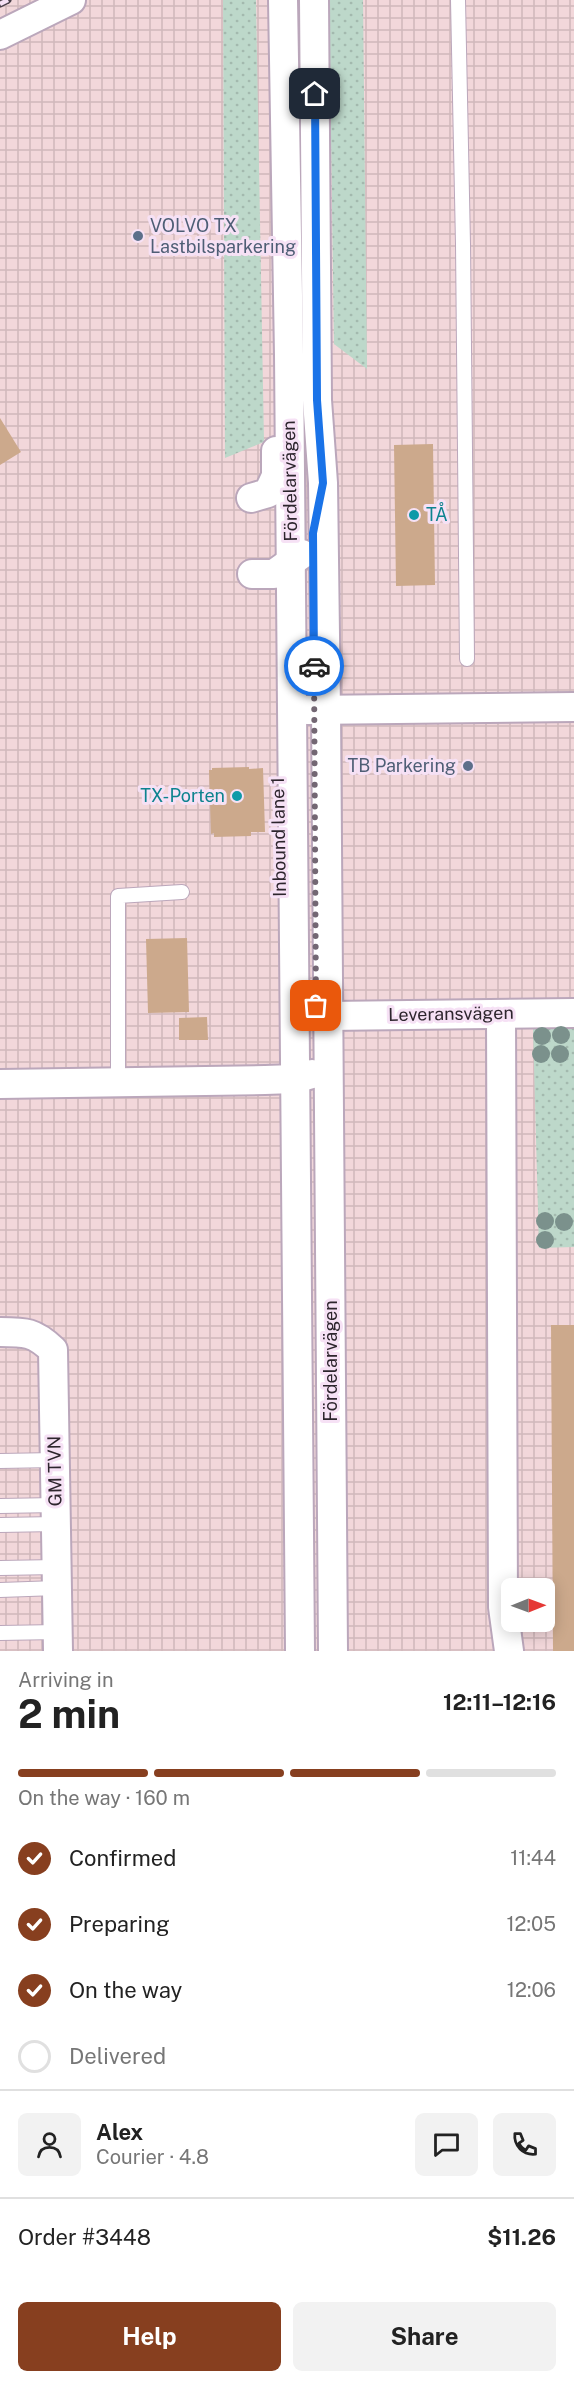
<!DOCTYPE html>
<meta charset="utf-8">
<style>
:root{--surface:#fff;--page:#f2f2f2;--text:#222;--muted:#767676;--line:#e0e0e0;--accent:#873f1f}
body{margin:0;font-family:"Public Sans",sans-serif;background:var(--page);color:var(--text);height:100vh;display:flex;flex-direction:column;font-size:22px;white-space:nowrap}
*{box-sizing:border-box;margin:0}
p{font-size:20px;color:var(--muted)}
.icon{flex:none;width:33px;height:33px;fill:none;stroke:currentColor;stroke-width:2;stroke-linecap:round;stroke-linejoin:round}
.map{position:relative;height:1651px;overflow:hidden}
.drawer{display:flex;flex-direction:column;background:var(--surface);flex:1}
.drawer>*{flex:none}
.needle{width:39px;rotate:89deg}
.controls{position:absolute;left:501px;top:1578px;display:grid;gap:12px}
.controls a{display:grid;place-items:center;width:54px;height:54px;border-radius:9px;background:var(--surface);box-shadow:0 3px 15px #0003;font-size:30px}
.pin{position:absolute;display:grid;place-items:center;width:51px;height:51px;color:#fff;margin:-26px;border-radius:12px;box-shadow:0 3px 9px #0006}
.courier{position:absolute;display:grid;place-items:center;width:60px;height:60px;margin:-30px;border:4px solid #1a73e8;border-radius:50%;background:#fff;color:#222;box-shadow:0 2px 8px #0007}
.overview em{font-style:normal;font-weight:700}
.overview div{display:flex;flex-direction:column-reverse}
.overview{display:flex;align-items:center;justify-content:space-between;height:102px;padding:0 18px}
h1{font-size:39px;font-weight:700;line-height:45px}
.bar{display:grid;grid-template-columns:repeat(4,1fr);gap:9px 6px;align-content:center;height:72px;padding:0 18px}
.bar i{height:8px;border-radius:4px;background:var(--line)}
.bar .active{background:var(--accent)}
.bar p{grid-column:span 4}
.line{display:flex;align-items:center;gap:15px;padding:0 18px;border-top:2px solid var(--line)}
.line div{flex:1}
.round{display:grid;place-items:center;flex:none;width:63px;height:63px;border-radius:9px;background:var(--page)}
ol{padding:0 18px;list-style:none}
li{display:flex;align-items:center;gap:18px;height:66px}
li p{margin-inline-start:auto}
li .icon{padding:6px;border-radius:50%;background:var(--accent);color:#fff;stroke-width:4}
li:last-child{color:var(--muted)}
li i{width:33px;height:33px;border:3px solid var(--line);border-radius:50%}
.action{display:flex;gap:12px;margin-top:auto;padding:12px 18px}
.action a{flex:1;height:69px;border-radius:9px;background:var(--accent);color:#fff;font-size:24px;font-weight:700;line-height:69px;text-align:center}
.action a+a{background:var(--page);color:var(--text)}
.map>svg:first-child{display:block}
</style>
<div class="map">
<svg width="574" height="1651" viewBox="0 0 574 1651">
<defs>
<pattern id="industrial-grid" width="8" height="8" patternUnits="userSpaceOnUse" patternTransform="scale(1.5)"><rect width="8" height="8" fill="#f2d7da"/><path d="M0 4h8M4 0v8" fill="none" stroke="#d0b8bb"/></pattern>
<pattern id="grass-dots" width="8" height="8" patternUnits="userSpaceOnUse" patternTransform="scale(1.5)"><rect width="8" height="8" fill="#bdd8ca"/><path d="M2 2h.1M6 6h.1" fill="none" stroke="#a3b9ae" stroke-width="1.8" stroke-linecap="round"/></pattern>
</defs>
<rect width="100%" height="100%" fill="#f6e1f5"/>
<path fill="url(#industrial-grid)" fill-rule="evenodd" d="M 0,0 L 574,0 L 574,1651 L 0,1651 ZM 512,1588 L 544,1588 L 544,1622 L 512,1622 Z"/>
<g fill="url(#grass-dots)">
<path d="M 223,0 L 256,0 L 264,442 L 225,458 Z"/>
<path d="M 329,0 L 363,0 L 367,369 L 334,344 Z"/>
<path d="M 574,1028 L 574,1247 L 539,1248 L 533,1029 Z"/>
</g>
<g fill="#cca98c">
<path d="M 0,418 L 21,452 L 0,465 Z"/>
<path d="M 433,444 L 435,585 L 396,586 L 394,445 Z"/>
<path d="M 249,767 L 249,769 L 263,768 L 265,832 L 251,832 L 251,836 L 214,837 L 214,833 L 211,834 L 209,770 L 212,770 L 212,768 Z"/>
<path d="M 187,938 L 189,1012 L 148,1013 L 146,939 Z"/>
<path d="M 207,1017 L 208,1040 L 179,1040 L 179,1018 Z"/>
<path d="M 551,1325 L 574,1325 L 574,1651 L 553,1651 Z"/>
</g>
<g fill="none" stroke-linecap="round" stroke-linejoin="round">
<defs>
<g id="service">
<path d="M 458,0 L 463,244 L 467,659"/>
<path d="M 118,1082 L 118,896 L 182,892"/>
<path d="M 0,1461 L 55,1460"/>
<path d="M 0,1506 L 56,1505"/>
<path d="M 0,1525 L 56,1524"/>
<path d="M 0,1568 L 57,1567"/>
<path d="M 0,1590 L 57,1588"/>
<path d="M 0,1633 L 58,1632"/>
</g>
<g id="minor">
<path d="M 283,0 L 289,355 L 300,1651"/>
<path d="M 314,0 L 317,400 L 323,483 L 326,710 L 333,1651"/>
<path d="M 0,35 L 71,0"/>
<path d="M 251,498 L 268,493 L 276,476 L 276,451"/>
<path d="M 252,574 L 274,574 L 302,554"/>
<path d="M 307,710 L 574,707"/>
<path d="M 501,1014 L 503,1607 L 509,1651"/>
<path d="M 328,1016 L 574,1013"/>
<path d="M 0,1084 L 265,1080 L 294,1079 L 312,1074"/>
<path d="M 0,1332 C 26,1332 34,1332 53,1350 L 58,1651"/>
</g>
</defs>
<use href="#service" stroke="#bba7bb" stroke-width="16"/>
<use href="#minor" stroke="#bba7bb" stroke-width="32"/>
<use href="#service" stroke="#fff" stroke-width="14"/>
<use href="#minor" stroke="#fff" stroke-width="28"/>
<defs>
<path id="rail" d="M 0,4 L 8,0"/>
</defs>
<use href="#rail" stroke="#4b414b" stroke-width="7"/>
<use href="#rail" stroke="#f6e1f5" stroke-width="4.5" stroke-dasharray="14" stroke-linecap="butt"/>
</g>
<g fill="#7b918c">
<circle cx="561" cy="1035" r="9"/>
<circle cx="542" cy="1036" r="9"/>
<circle cx="541" cy="1054" r="9"/>
<circle cx="560" cy="1054" r="9"/>
<circle cx="545" cy="1221" r="9"/>
<circle cx="564" cy="1222" r="9"/>
<circle cx="545" cy="1240" r="9"/>
</g>
<g fill="none" stroke-linecap="round" stroke-linejoin="round">
<path stroke="#736773" stroke-width="6" stroke-dasharray="0 10.8" d="M 314,666 L 316,1006"/>
<path stroke="#1a73e8" stroke-width="8" d="M 314,666 L 313,533 L 323,483 L 317,400 L 315,94"/>
</g>
<g fill="#5c6f8a" stroke="#f6e1f5" stroke-width="2">
<circle cx="138" cy="236" r="6"/>
<circle cx="468" cy="766" r="6"/>
</g>
<g fill="#0f9aa8" stroke="#f6e1f5" stroke-width="2">
<circle cx="414" cy="515" r="6"/>
<circle cx="237" cy="796" r="6"/>
</g>
<g text-anchor="middle" stroke-width="6" stroke-linejoin="round" paint-order="stroke">
<g font-size="18" fill="#4e5e75" stroke="#f6e1f5" text-anchor="start">
<text x="150" y="232">VOLVO TX<tspan x="150" dy="21">Lastbilsparkering</tspan></text>
<text x="456" y="772" text-anchor="end">TB Parkering</text>
</g>
<g font-size="18" fill="#2d252d" stroke="#f6e1f5">
<text transform="translate(290 481) rotate(-91)" y="6">Fördelarvägen</text>
<text transform="translate(279 837) rotate(-91)" y="6">Inbound lane 1</text>
<text transform="translate(451 1014) rotate(-1)" y="6">Leveransvägen</text>
<text transform="translate(331 1361) rotate(-90)" y="6">Fördelarvägen</text>
<text transform="translate(55 1471) rotate(-91)" y="6">GM TVN</text>
</g>
<g font-size="18" fill="#0d838f" stroke="#f6e1f5" text-anchor="start">
<text x="426" y="521">TÅ</text>
<text x="225" y="802" text-anchor="end">TX-Porten</text>
</g>
</g>
</svg>
<div class="controls">
<a><svg class="needle" viewBox="-14 -14 28 28"><path d="M0-13l5 13h-10z" fill="#e53935"/><path d="M0 13l5-13h-10z" fill="#767676"/></svg></a>
</div>
<div class="pin" style="left:316px;top:1006px;background:#ea580c"><svg class="icon" aria-label="bag" viewBox="0 0 24 24"><path d="M5 8h14l-1 12H6zM9 8a3 3 0 0 1 6 0"/></svg></div>
<div class="pin" style="left:315px;top:94px;background:#1f2937"><svg class="icon" aria-label="home" viewBox="0 0 24 24"><path d="M3 11l9-7 9 7M6 9v11h12V9"/></svg></div>
<div class="courier" style="left:314px;top:666px"><svg class="icon" aria-label="car" viewBox="0 0 24 24"><path d="M5 17H2v-5l4-1 3-4h7l3 4 3 1v5h-3M9 17h6M6 11h13"/><circle cx="7" cy="17" r="2"/><circle cx="17" cy="17" r="2"/></svg></div>
</div>
<section class="drawer">
<div class="overview"><div><h1>2 min</h1><p>Arriving in</p></div><em>12:11–12:16</em></div>
<div class="bar"><i class="active"></i><i class="active"></i><i class="active"></i><i></i><p>On the way · 160 m</p></div>
<ol>
<li><svg class="icon" aria-label="check" viewBox="0 0 24 24"><path d="M5 12l5 5 9-10"/></svg>Confirmed<p>11:44</p></li>
<li><svg class="icon" aria-label="check" viewBox="0 0 24 24"><path d="M5 12l5 5 9-10"/></svg>Preparing<p>12:05</p></li>
<li><svg class="icon" aria-label="check" viewBox="0 0 24 24"><path d="M5 12l5 5 9-10"/></svg>On the way<p>12:06</p></li>
<li><i></i>Delivered</li>
</ol>
<div class="line" style="height:108px"><a class="round"><svg class="icon" aria-label="person" viewBox="0 0 24 24"><circle cx="12" cy="8" r="4"/><path d="M4 21q1-7 8-7t8 7"/></svg></a><div><b>Alex</b><p>Courier · 4.8</p></div><a class="round"><svg class="icon" aria-label="chat" viewBox="0 0 24 24"><path d="M4 5h16v11H9l-5 4z"/></svg></a><a class="round"><svg class="icon" aria-label="phone" viewBox="0 0 24 24"><path d="M5 4h4l2 5-3 2q2 4 5 5l2-3 5 2v4C11 20 4 13 5 4z"/></svg></a></div>
<div class="line" style="height:78px"><div>Order #3448</div><b>$11.26</b></div>
<div class="action"><a>Help</a><a>Share</a></div>
</section>
